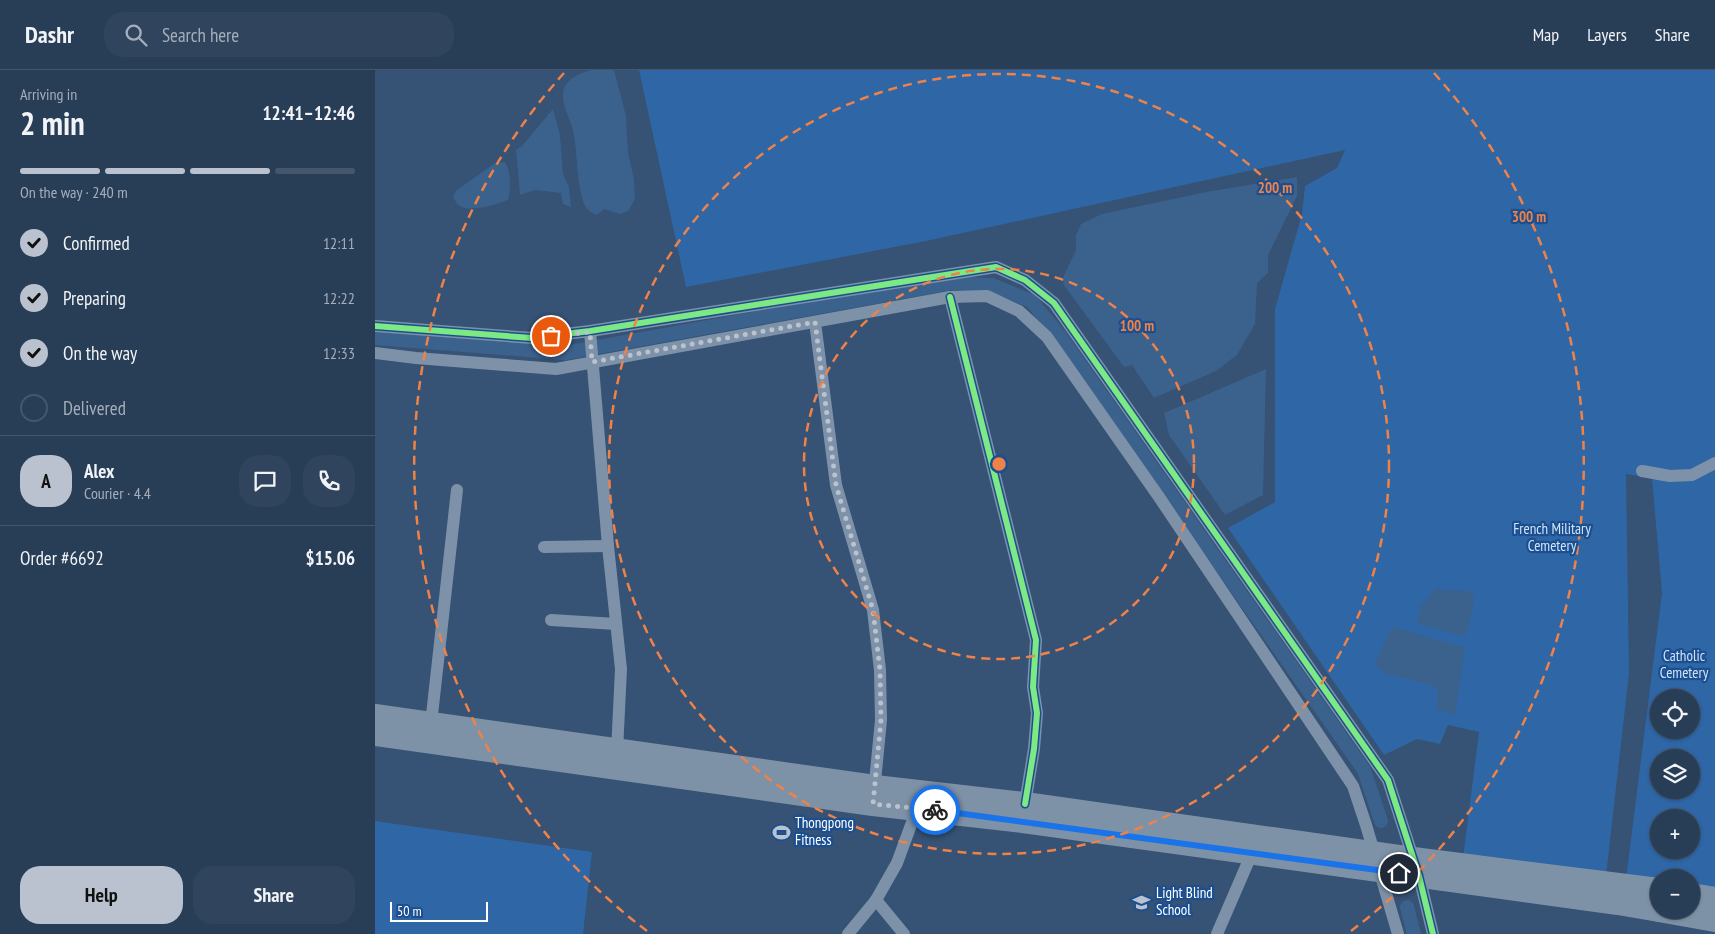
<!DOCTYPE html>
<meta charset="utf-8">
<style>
:root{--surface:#283e57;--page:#30455d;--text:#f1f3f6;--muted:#a5aeba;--line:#44576d;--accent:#b9c2ce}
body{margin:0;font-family:"PT Sans Narrow",sans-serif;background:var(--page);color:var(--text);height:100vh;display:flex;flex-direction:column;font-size:19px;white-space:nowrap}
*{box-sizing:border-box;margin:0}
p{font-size:16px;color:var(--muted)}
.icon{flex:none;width:28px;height:28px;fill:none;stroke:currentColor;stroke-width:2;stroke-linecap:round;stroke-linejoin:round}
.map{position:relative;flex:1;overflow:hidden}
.sheet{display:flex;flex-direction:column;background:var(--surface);width:375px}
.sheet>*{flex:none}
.buttons{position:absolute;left:1275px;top:619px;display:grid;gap:10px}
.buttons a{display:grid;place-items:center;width:50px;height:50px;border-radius:50%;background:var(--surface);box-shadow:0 1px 4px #0004,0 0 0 1px var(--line);font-size:25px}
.scale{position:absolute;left:15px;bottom:12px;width:98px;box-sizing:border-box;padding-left:5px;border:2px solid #fff;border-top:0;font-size:14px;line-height:18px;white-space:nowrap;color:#fff;-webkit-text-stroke:4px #1b4f8f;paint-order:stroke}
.pin{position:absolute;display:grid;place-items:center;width:42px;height:42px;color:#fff;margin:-21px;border:2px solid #fff;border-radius:50%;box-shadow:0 1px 5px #0007}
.courier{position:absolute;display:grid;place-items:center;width:50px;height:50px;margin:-25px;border:4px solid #1a73e8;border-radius:50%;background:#fff;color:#222;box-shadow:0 1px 6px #0007}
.headline em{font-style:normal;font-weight:700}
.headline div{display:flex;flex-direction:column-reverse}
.headline{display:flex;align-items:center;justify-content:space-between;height:85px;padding:0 20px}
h1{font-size:32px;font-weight:700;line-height:38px}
.bar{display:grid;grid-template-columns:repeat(4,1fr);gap:8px 5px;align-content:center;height:60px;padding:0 20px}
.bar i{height:6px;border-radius:4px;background:var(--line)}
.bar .on{background:var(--accent)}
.bar p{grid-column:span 4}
.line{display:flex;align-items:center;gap:12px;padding:0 20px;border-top:1px solid var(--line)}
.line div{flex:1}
.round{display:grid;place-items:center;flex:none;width:52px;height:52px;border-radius:20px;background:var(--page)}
ol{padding:0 20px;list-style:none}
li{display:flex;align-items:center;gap:15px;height:55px}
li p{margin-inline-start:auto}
li .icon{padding:5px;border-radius:50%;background:var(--accent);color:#111;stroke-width:4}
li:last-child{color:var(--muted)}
li i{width:28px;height:28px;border:2px solid var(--line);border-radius:50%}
.action{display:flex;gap:10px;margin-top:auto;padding:10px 20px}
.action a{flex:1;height:58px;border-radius:20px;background:var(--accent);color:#111;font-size:20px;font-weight:700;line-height:58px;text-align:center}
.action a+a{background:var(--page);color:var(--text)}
header{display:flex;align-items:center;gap:30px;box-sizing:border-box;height:70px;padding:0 25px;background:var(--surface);border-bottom:1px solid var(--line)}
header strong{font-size:24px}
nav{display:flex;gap:28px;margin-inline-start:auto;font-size:18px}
.search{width:350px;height:45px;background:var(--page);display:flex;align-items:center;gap:12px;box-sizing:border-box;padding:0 18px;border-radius:20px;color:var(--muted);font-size:19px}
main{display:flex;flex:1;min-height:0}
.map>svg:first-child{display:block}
</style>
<header>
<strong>Dashr</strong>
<div class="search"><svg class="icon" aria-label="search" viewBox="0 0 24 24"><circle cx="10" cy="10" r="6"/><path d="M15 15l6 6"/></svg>Search here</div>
<nav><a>Map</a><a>Layers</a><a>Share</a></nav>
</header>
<main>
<section class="sheet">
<div class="headline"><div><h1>2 min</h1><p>Arriving in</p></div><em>12:41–12:46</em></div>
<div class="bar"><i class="on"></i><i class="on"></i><i class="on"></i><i></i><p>On the way · 240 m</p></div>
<ol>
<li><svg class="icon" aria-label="check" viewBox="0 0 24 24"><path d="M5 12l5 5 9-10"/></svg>Confirmed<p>12:11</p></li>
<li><svg class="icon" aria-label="check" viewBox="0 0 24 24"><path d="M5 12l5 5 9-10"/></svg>Preparing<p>12:22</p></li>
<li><svg class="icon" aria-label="check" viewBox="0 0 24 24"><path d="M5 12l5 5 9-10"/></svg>On the way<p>12:33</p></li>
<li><i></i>Delivered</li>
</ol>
<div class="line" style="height:90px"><b class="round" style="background:var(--accent);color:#111">A</b><div><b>Alex</b><p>Courier · 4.4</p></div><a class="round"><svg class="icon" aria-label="chat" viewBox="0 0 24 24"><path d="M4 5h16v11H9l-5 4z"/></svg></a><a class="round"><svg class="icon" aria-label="phone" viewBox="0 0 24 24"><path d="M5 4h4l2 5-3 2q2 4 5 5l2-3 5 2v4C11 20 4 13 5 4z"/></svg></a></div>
<div class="line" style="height:65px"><div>Order #6692</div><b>$15.06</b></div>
<div class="action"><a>Help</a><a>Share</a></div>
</section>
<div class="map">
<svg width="1340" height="864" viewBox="0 0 1340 864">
<rect width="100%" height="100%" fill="#365274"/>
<g fill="#2f66a5" fill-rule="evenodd">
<path d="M 264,0 L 1340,0 L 1340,820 L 1316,817 L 1316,808 L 1284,808 L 1284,813 L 1251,809 L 1287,523 L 1277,408 L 1251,404 L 1254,603 L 1231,806 L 1088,788 L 1104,662 L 1073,655 L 1065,674 L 1042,669 L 1009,685 L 853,458 L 900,432 L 900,239 L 927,144 L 930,116 L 962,98 L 970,80 L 551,171 L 311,217 ZM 1284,628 L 1316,628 L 1316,660 L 1284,660 ZM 1284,688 L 1316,688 L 1316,720 L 1284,720 ZM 1284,748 L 1316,748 L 1316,780 L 1284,780 Z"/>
<path d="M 0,751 L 217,782 L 208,864 L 0,864 Z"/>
</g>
<g fill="#3b618d">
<path d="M 216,0 L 239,0 L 251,46 L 253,83 L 259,109 L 260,129 L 253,141 L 245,144 L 229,139 L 222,145 C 217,143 213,141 210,136 C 201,115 203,84 198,60 C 195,49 187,35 188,23 C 190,9 204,4 216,0 Z"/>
<path d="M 178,39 L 185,65 L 188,104 L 194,117 L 196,137 L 188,134 L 186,123 L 160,120 L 145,125 L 141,80 L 147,76 Z"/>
<path d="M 130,92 C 136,101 136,120 133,130 C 122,134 95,143 85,136 C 81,134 80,130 78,126 L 82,120 L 120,93 Z"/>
<path d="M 922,107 L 922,126 L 893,185 L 893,203 L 882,213 L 880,254 L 862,285 L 841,301 L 779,328 L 757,295 L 749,297 L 688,214 L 689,205 L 701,180 L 701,165 L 706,154 L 727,144 L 831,122 Z"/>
<path d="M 891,299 L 888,425 L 850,445 L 794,365 L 789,343 Z"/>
<path d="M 1062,518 L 1068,520 L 1094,521 L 1099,528 L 1097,544 L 1090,566 L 1043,554 L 1046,536 Z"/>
<path d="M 1019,557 L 1090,578 L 1080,645 L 1062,639 L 1062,618 L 1050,613 L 1012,604 L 999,594 L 1015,561 Z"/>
</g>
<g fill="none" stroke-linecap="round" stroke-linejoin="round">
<g stroke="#3b618d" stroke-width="14">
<path d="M 0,268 L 190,283 L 576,213 L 617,215 L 656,231 L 685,266 L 989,700 L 1006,751"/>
<path d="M 1032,837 L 1039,864"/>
</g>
<g stroke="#7d92a8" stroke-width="12">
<path d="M 575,227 L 661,570 L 658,617 L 662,643 L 659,679 L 650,734"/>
<path d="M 440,252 L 461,415 L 498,540 L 505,600 L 506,650 L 499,722"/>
<path d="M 0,256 L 157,268 L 215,261 L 621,197 L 650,210 L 679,233 L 1013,710 L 1044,806 L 1058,864"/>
<path d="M 215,261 L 233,476 L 246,599 L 242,681"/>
<path d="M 0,283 L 41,288 L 181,299 L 575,227 L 612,226 L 644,241 L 672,267 L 784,427 L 978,716 L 991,755 L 1023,864"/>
<path d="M 1267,401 L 1295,406 L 1317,405 L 1340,393"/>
<path d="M 169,477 L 233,476"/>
<path d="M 176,550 L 241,554"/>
<path d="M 56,654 L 82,420"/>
<path d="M 501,830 L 529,864"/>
<path d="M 473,864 L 501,830 L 522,793 L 543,736"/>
<path d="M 842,864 L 877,783"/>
</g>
<g stroke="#7e92a7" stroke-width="24">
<path d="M 0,646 L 500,717 L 650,734 L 1038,789 L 1284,820"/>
<path d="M 0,664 L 498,734 L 648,751 L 1243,833 L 1284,840"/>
<path d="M 1316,825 L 1340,829"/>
<path d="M 1284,840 L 1340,850"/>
</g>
<defs>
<g id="cycleway">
<path d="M 575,227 L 661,570 L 658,617 L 662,643 L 659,679 L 650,734"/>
<path d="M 0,256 L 157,268 L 215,261 L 621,197 L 650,210 L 679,233 L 1013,710 L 1044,806 L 1058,864"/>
</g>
</defs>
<use href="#cycleway" stroke="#1b4f8f" stroke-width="9"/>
<use href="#cycleway" stroke="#7ce984" stroke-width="6"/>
</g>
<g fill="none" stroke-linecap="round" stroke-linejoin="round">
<path stroke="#b9c2ce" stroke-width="5" stroke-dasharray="0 9" d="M 176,266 L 215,262 L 217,292 L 440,252 L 461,415 L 498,540 L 505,600 L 506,650 L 498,734 L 560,740"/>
<path stroke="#1a73e8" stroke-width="6" d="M 560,740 L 1024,803"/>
</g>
<g fill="none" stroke="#ee8249" stroke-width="2.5" stroke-dasharray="9 6">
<circle cx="624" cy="394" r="195"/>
<circle cx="624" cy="394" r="390"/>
<path d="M272 861A585 585 0 0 1 189 3M1059 3A585 585 0 0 1 976 861"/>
</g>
<defs>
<symbol id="stadium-bare" viewBox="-9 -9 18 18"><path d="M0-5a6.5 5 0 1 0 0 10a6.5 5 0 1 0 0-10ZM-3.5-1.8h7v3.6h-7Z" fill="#b9c2ce" stroke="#1b4f8f" stroke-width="2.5" paint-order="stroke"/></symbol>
<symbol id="school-bare" viewBox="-9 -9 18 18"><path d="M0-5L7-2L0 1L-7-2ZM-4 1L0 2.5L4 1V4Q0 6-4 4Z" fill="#b9c2ce" stroke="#1b4f8f" stroke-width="2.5" paint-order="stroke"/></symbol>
</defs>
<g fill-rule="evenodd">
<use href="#stadium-bare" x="394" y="750" width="25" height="25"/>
<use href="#school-bare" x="754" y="820" width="25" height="25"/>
</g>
<g text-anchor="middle" stroke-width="4.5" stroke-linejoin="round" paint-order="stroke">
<g font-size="15" fill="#cfe3fa" stroke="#1b4f8f">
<text x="1177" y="464">French Military<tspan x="1177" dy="17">Cemetery</tspan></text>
<text x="1309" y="591">Catholic<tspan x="1309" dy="17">Cemetery</tspan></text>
</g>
<g font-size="15" fill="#fff" stroke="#1b4f8f" text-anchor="start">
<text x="420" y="758">Thongpong<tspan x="420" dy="17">Fitness</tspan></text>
<text x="781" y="828">Light Blind<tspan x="781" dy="17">School</tspan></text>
</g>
</g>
<circle cx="624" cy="394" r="8" fill="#ee8249" stroke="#1b4f8f" stroke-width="2.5"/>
<g font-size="15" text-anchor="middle" font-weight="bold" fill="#ee8249" stroke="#1b4f8f" stroke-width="4.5" stroke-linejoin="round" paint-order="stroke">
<text x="900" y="123">200 m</text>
<text x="1154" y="152">300 m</text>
<text x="762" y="261">100 m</text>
</g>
</svg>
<div class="buttons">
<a><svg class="icon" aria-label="locate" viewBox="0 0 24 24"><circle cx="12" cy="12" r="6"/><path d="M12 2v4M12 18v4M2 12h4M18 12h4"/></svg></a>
<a><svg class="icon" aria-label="layers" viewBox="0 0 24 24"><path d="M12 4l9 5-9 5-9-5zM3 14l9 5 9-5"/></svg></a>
<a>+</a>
<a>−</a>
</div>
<div class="scale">50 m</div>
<div class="pin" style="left:176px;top:266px;background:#ea580c"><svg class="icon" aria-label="bag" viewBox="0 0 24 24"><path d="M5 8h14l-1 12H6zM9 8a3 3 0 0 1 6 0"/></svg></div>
<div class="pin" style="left:1024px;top:803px;background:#1f2937"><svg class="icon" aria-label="home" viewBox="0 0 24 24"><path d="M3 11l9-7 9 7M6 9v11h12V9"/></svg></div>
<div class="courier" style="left:560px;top:740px"><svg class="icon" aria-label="bike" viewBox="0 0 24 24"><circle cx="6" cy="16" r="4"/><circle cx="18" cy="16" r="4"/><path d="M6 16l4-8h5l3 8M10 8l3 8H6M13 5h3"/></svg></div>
</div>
</main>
